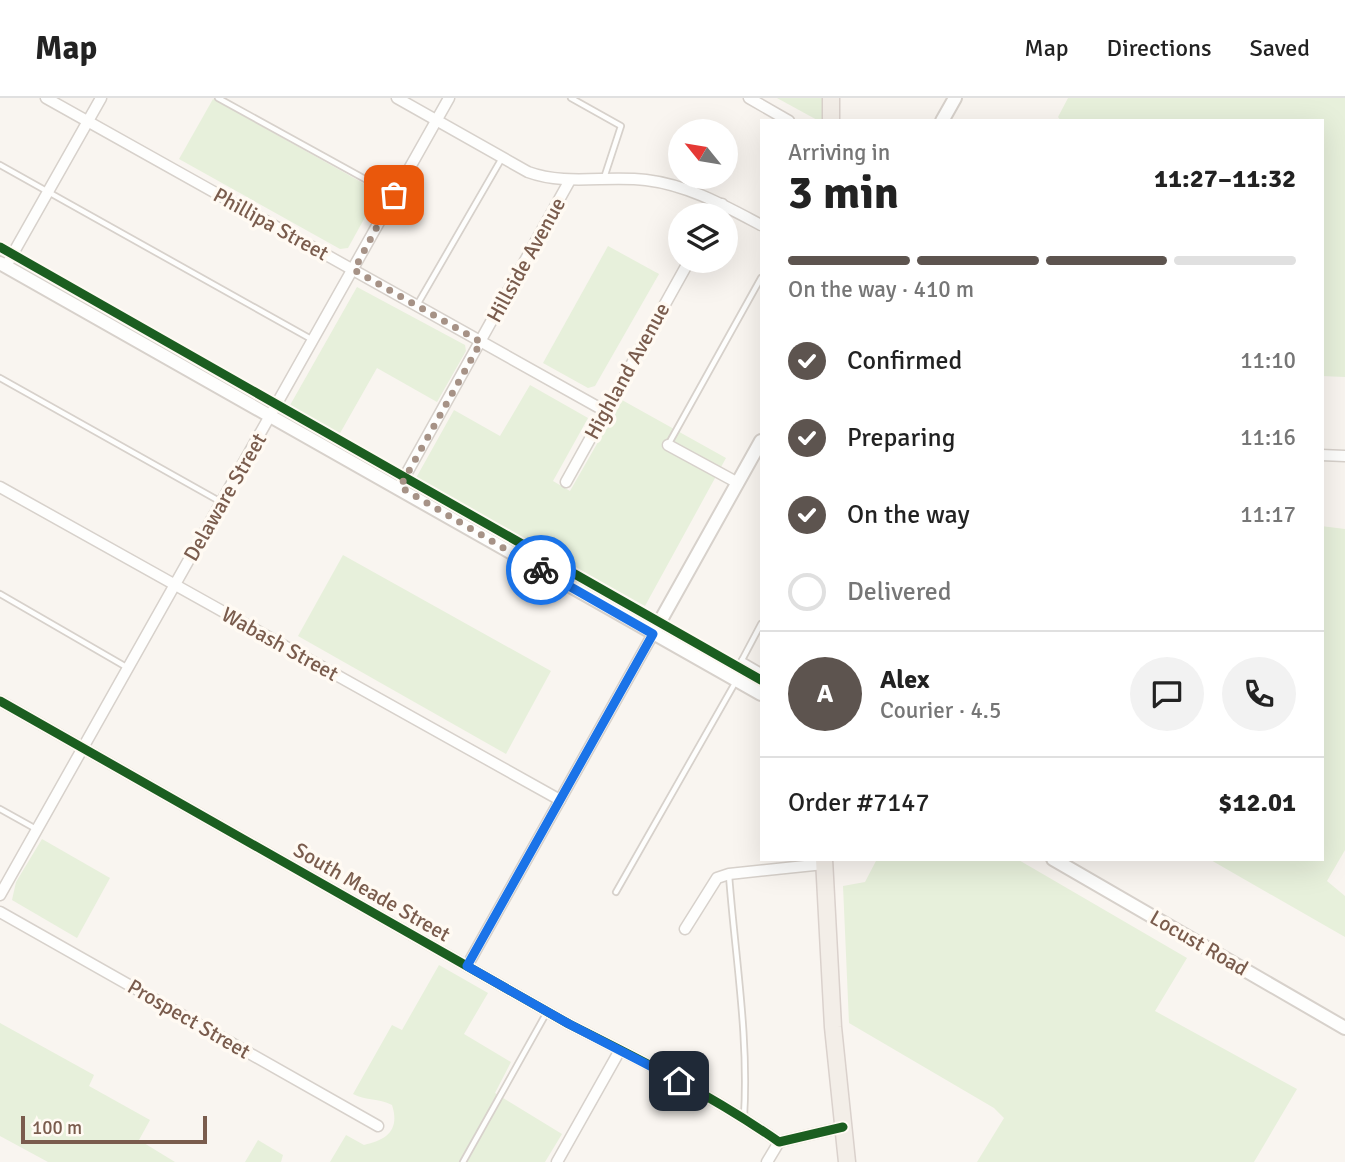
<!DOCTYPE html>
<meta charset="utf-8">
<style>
:root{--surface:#fff;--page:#f2f2f2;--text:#222;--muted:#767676;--line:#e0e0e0;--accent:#5d544f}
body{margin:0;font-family:Signika,sans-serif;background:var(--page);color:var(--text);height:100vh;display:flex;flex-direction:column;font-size:26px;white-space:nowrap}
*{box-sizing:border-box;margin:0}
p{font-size:23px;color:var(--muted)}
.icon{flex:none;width:38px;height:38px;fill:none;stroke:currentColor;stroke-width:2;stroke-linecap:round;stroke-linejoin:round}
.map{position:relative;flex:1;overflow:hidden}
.panel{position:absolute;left:760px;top:21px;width:564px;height:742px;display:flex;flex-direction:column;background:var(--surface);border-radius:0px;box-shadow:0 7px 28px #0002}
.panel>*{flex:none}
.needle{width:46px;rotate:300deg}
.tools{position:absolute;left:668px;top:21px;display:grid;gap:14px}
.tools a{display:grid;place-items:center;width:70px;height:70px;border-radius:50%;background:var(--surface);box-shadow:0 7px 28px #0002;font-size:35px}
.scale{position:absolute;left:21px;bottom:18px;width:186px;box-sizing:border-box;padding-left:7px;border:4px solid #7a5c4d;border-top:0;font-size:19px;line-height:24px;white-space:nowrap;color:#7a5c4d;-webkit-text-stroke:5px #fffaf3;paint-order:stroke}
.pin{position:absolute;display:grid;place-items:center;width:60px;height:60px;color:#fff;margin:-30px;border-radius:14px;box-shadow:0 4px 10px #0006}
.courier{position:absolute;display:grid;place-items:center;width:70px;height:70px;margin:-35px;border:5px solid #1a73e8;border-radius:50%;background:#fff;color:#222;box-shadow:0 2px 9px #0007}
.summary em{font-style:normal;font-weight:700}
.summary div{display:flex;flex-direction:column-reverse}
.summary{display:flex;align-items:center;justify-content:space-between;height:119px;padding:0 28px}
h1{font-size:46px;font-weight:700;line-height:52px}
.bar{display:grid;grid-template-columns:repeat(4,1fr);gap:10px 7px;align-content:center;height:84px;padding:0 28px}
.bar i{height:9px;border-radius:5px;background:var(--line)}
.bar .selected{background:var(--accent)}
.bar p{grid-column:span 4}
.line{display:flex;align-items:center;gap:18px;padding:0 28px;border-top:2px solid var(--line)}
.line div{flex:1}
.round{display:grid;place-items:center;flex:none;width:74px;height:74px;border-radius:37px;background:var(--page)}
ol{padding:0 28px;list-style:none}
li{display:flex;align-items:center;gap:21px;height:77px}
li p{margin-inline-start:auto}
li .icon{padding:7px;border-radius:50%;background:var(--accent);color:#fff;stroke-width:4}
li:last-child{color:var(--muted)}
li i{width:38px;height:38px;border:4px solid var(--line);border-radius:50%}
header{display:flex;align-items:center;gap:42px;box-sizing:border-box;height:98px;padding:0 35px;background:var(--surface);border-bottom:2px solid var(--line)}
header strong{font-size:33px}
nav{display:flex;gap:38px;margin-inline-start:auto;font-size:24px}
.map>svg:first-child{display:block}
</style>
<header>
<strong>Map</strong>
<nav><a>Map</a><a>Directions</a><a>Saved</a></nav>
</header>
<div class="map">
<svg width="1345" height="1064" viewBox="0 0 1345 1064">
<rect width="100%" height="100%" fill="#f9f5f0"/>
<g fill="#e7f0db">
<path d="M 777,0 L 823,0 L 823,23 L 819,23 Z"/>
<path d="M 1068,0 L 1345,0 L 1345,279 L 1321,278 L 1321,23 L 1061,23 L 1058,19 Z"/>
<path d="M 213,1 L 379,94 L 348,150 L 340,151 L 179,61 Z"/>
<path d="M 608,148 L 659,176 L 595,288 L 588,290 L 543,265 Z"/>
<path d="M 357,189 L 465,247 L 466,253 L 437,304 L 377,270 L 339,337 L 289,309 Z"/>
<path d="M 530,287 L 588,320 L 553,383 L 570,393 L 622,302 L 726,360 L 645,508 L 416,380 L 454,312 L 500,338 Z"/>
<path d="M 1321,428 L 1345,431 L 1345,752 L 1327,783 L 1345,798 L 1345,839 L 1209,761 L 1321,761 Z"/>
<path d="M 343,457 L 551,573 L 506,656 L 298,538 Z"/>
<path d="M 42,741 L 110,780 L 77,840 L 12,802 L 16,784 Z"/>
<path d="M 877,761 L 1017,761 L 1187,860 L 1155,913 L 1297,991 L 1254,1064 L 977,1064 L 1004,1020 L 994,1010 L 849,925 L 843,788 L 865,784 Z"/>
<path d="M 439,867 L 488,895 L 464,936 L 511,964 L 495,995 L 562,1036 L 545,1064 L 330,1064 L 346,1037 L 364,1047 C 387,1042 400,1032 392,1007 C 378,1000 367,1003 353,996 L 392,927 L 402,932 Z"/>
<path d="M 0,925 L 94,977 L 89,988 L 150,1022 L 139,1042 L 175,1064 L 48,1064 L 0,1038 Z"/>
<path d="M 258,1042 L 283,1057 L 281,1064 L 245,1064 Z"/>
</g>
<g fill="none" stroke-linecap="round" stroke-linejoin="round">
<defs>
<g id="service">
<path d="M 218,0 L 394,97"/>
<path d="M 571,0 L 621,28 L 604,80"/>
<path d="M 0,67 L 311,241"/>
<path d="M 417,207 L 502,60"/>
<path d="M 0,280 L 221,404"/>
<path d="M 668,347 L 761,180"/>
<path d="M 0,496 L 128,570"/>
<path d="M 742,562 L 761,573"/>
<path d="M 733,579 L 761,526"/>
<path d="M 0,711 L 36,731"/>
<path d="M 729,777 C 735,858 749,938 744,1019"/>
<path d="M 616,794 L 735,585"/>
<path d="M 463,1064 L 547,914"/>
</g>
<g id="minor">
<path d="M 46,0 L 605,313"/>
<path d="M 397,0 L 528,74 C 566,88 607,77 646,82 C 688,87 725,108 761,127"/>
<path d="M 749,0 L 789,23"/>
<path d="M 716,117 L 722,106"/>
<path d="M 6,168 L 101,0"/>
<path d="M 668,347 L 738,385"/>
<path d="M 1321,357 L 1345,358"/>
<path d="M 566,384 L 689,163"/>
<path d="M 0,389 L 560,702"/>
<path d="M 399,389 L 570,82"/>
<path d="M 0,603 L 569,926 C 641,962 713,998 779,1044 L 843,1029"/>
<path d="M 0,797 L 449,0"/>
<path d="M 0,814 L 378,1028"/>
<path d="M 685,831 L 717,780 L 729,776 L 824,766"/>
<path d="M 467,868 L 653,536"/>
<path d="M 557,1064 L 620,952"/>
<path d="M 767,1064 L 779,1044"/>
</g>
<g id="tertiary">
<path d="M 942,23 L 955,0"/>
<path d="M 0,165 L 761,596"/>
<path d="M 653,536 L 761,343"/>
<path d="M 1053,761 L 1345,930"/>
</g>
<g id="primary">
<path d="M 831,23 L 831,0"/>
<path d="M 824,761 L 833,929 L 847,1064"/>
</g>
</defs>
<use href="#service" stroke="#d7d1cb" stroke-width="8"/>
<use href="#minor" stroke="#d7d1cb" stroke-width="13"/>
<use href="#tertiary" stroke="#d7d1cb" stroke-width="16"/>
<use href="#primary" stroke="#dad1cc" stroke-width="19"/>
<use href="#service" stroke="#fefefd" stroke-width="4.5"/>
<use href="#minor" stroke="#fefefd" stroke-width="10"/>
<use href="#tertiary" stroke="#fefefd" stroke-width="12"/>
<use href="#primary" stroke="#f3eee8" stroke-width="16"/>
<defs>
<g id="cycleway">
<path d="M 0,149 L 761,582"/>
<path d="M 0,603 L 569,926 C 641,962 713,998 779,1044 L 843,1029"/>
</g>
</defs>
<use href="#cycleway" stroke="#fffaf3" stroke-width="13"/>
<use href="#cycleway" stroke="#1b5e20" stroke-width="9"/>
</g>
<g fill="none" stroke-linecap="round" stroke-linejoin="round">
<path stroke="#a69286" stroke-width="7" stroke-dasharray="0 12.6" d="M 394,97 L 354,172 L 481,244 L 400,389 L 541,472"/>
<path stroke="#1a73e8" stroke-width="9" d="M 541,472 L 653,536 L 467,868 L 569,926 L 679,983"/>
</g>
<g text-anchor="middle" stroke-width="7" stroke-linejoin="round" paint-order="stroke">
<g font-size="21" fill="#7a5c4d" stroke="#fffaf3">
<text transform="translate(271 126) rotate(29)" y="7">Phillipa Street</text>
<text transform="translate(526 162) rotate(-61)" y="7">Hillside Avenue</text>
<text transform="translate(627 273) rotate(-61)" y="7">Highland Avenue</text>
<text transform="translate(225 399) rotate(-60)" y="7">Delaware Street</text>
<text transform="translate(280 546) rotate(29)" y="7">Wabash Street</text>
<text transform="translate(372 794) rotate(30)" y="7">South Meade Street</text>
<text transform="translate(1199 845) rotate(30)" y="7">Locust Road</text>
<text transform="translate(189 921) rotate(30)" y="7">Prospect Street</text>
</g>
</g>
</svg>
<div class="tools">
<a><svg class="needle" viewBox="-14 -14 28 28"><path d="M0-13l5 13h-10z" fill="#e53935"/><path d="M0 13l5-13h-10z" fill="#767676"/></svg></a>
<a><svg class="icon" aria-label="layers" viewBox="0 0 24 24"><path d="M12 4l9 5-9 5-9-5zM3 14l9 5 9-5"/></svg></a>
</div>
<div class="scale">100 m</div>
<div class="pin" style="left:394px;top:97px;background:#ea580c"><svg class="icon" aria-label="bag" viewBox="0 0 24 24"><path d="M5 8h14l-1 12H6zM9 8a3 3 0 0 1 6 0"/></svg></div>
<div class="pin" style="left:679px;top:983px;background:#1f2937"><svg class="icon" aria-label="home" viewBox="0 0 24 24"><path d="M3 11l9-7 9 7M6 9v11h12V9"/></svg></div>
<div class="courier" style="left:541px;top:472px"><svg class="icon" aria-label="bike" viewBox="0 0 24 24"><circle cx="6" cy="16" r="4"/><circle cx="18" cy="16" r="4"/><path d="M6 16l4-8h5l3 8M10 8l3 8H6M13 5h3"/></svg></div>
<section class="panel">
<div class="summary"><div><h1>3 min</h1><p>Arriving in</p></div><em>11:27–11:32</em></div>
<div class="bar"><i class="selected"></i><i class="selected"></i><i class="selected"></i><i></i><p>On the way · 410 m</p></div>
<ol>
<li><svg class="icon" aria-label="check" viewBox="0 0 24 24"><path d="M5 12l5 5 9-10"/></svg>Confirmed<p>11:10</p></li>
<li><svg class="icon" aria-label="check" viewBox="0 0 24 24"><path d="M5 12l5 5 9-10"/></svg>Preparing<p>11:16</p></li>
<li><svg class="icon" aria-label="check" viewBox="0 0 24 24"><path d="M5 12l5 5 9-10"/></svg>On the way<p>11:17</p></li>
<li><i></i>Delivered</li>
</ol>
<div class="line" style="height:126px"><b class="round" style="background:var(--accent);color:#fff">A</b><div><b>Alex</b><p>Courier · 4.5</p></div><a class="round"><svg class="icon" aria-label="chat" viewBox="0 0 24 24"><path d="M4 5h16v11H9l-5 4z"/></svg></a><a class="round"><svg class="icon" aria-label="phone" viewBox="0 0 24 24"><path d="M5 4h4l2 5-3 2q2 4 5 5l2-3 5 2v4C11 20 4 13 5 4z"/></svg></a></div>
<div class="line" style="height:91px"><div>Order #7147</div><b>$12.01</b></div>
</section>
</div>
